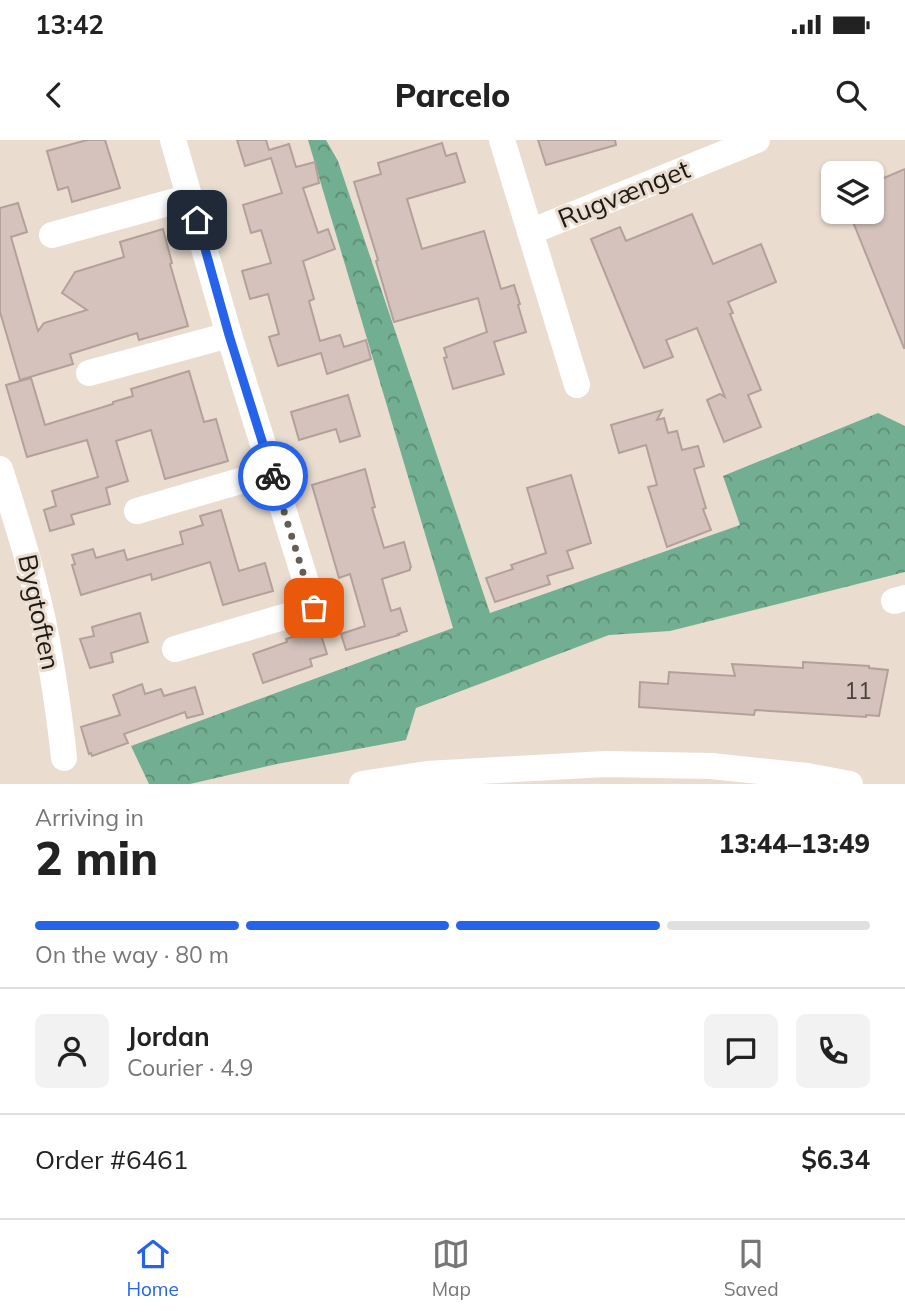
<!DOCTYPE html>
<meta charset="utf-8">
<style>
:root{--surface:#fff;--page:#f2f2f2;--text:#222;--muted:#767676;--line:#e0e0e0;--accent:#2563eb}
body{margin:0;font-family:Mulish,sans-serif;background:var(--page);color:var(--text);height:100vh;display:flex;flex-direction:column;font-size:26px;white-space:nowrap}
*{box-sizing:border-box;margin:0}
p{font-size:23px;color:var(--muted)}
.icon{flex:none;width:38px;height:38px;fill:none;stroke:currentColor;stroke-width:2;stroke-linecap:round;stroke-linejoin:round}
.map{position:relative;height:644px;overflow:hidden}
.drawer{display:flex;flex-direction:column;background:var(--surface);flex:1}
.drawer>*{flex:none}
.tools{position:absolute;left:821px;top:21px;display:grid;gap:14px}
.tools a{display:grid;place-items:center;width:63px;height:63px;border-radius:10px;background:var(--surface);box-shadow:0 2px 5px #0004;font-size:35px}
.pin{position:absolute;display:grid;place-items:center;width:60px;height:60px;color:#fff;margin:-30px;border-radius:14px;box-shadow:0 4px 10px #0006}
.courier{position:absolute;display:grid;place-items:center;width:70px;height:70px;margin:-35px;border:5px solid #2563eb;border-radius:50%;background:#fff;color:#222;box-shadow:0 2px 9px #0007}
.head em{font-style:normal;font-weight:800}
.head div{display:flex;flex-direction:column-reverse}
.head{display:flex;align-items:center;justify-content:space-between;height:119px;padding:0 35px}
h1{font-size:46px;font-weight:800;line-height:52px}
.bar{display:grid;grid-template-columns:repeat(4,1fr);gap:10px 7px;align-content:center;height:84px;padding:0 35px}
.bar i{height:9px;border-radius:5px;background:var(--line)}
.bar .on{background:var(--accent)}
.bar p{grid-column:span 4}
.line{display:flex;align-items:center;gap:18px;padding:0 35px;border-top:2px solid var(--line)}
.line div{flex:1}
.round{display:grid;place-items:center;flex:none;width:74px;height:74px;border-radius:10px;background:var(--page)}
.status{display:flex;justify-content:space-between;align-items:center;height:49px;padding:0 35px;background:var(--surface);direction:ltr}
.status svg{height:19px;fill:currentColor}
header{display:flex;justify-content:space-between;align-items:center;height:91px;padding:0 35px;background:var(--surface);font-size:32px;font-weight:800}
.dock{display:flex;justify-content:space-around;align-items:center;height:98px;border-top:2px solid var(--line);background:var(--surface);font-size:19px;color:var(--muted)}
.dock a{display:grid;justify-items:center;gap:4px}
.dock .on{color:var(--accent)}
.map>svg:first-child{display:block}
</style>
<div class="status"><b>13:42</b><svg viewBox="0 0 49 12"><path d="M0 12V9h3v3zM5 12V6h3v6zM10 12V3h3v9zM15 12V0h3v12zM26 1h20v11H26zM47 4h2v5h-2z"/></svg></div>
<header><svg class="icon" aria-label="back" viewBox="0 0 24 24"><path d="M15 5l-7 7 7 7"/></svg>Parcelo<svg class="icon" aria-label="search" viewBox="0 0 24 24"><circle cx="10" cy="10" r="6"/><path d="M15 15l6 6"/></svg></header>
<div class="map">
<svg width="905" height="644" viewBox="0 0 905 644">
<defs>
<pattern id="forest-crowns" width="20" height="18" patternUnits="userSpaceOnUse" patternTransform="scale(1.75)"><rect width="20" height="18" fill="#72ae91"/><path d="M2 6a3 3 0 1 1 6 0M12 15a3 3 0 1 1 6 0" fill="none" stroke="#5d8d75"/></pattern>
</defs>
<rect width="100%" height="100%" fill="#eaddd0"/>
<path fill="url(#forest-crowns)" d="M 308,0 L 326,0 L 338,21 L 490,473 L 740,385 L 723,336 L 878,273 L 905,286 L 905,432 L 670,491 L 609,495 L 416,568 L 406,600 L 277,624 L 190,644 L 149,644 L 131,606 L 453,488 Z"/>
<g fill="#d5c2bd" stroke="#b3a09b" stroke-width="2">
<path d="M 87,0 L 105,0 L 120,48 L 72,62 L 68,47 L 58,50 L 47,11 Z"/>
<path d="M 237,0 L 266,0 L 269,10 L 289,4 L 296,27 L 315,22 L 319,43 L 303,48 L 318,93 L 328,89 L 335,109 L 303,121 L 314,159 L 309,161 L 320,201 L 340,195 L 344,207 L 366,200 L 371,219 L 327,234 L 321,213 L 278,226 L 269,197 L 279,194 L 268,154 L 250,159 L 242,131 L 271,123 L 261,90 L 251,93 L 243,65 L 282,53 L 271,18 L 245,26 Z"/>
<path d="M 538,0 L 615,0 L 616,5 L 546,25 Z"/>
<path d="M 442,3 L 446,16 L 456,13 L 465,42 L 407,59 L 422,109 L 484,91 L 501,149 L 514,145 L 520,164 L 518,165 L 526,192 L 494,202 L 504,234 L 453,249 L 444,218 L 447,217 L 444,208 L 487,192 L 478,158 L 394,182 L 376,121 L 378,120 L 354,42 L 381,34 L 378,23 Z"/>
<path d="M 905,29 L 905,208 L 904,208 L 849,72 L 872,72 L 872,43 Z"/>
<path d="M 18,63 L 27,92 L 11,97 L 38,191 L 44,183 L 87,170 L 62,153 L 75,132 L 124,117 L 120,102 L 163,89 L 172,123 L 170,124 L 188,186 L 139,200 L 137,193 L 70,214 L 73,224 L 20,240 L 0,172 L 0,68 Z"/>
<path d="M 692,74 L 713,124 L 761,104 L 776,142 L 728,162 L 733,173 L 730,174 L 761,250 L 748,255 L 761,287 L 724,302 L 707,260 L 720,254 L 725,257 L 697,188 L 666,200 L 673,217 L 644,228 L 591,99 L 620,87 L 626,101 Z"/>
<path d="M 189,231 L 204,282 L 216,279 L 228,321 L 165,339 L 151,290 L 116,301 L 128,341 L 106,348 L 110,364 L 71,375 L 74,384 L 50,391 L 44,370 L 56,366 L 52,351 L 98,337 L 87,300 L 27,317 L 6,245 L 31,238 L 45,285 L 113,264 L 113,262 L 133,256 L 131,249 Z"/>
<path d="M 348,255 L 360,296 L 340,302 L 336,289 L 299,300 L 291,272 Z"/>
<path d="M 662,270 L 657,280 L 664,278 L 668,293 L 677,291 L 682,310 L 698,306 L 704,326 L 694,329 L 706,368 L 703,369 L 711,390 L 667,407 L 648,347 L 657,345 L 646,305 L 619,313 L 611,285 Z"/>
<path d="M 365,329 L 375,367 L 372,368 L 384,408 L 404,402 L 411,427 L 410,428 L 410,430 L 382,439 L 391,471 L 400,468 L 407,491 L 398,494 L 399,495 L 346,510 L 341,494 L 365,486 L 350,434 L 339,438 L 312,345 Z"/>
<path d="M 571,335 L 591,403 L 567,411 L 573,428 L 547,436 L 550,444 L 495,462 L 486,438 L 513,429 L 511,425 L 546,413 L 527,348 Z"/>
<path d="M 221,370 L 239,431 L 265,423 L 273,451 L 223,465 L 210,422 L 152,440 L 151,434 L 81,455 L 72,425 L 75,424 L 72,415 L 93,409 L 96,418 L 124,410 L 127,420 L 183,404 L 180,392 L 203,385 L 200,376 Z"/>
<path d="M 140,473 L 148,502 L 111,513 L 113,522 L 90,528 L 80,499 L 94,496 L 92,487 Z"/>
<path d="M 319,489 L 327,514 L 310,519 L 312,526 L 263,543 L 253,514 L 287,502 L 286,499 Z"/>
<path d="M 803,522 L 869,526 L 869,528 L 888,530 L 879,576 L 866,575 L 866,577 L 755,570 L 754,575 L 639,567 L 640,542 L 668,544 L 669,532 L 735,536 L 732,524 L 803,528 Z"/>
<path d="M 142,544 L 145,554 L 161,549 L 164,556 L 195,547 L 203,574 L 187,578 L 185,572 L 124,594 L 128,603 L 92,616 L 91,613 L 89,614 L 81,587 L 120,575 L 113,555 Z"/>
</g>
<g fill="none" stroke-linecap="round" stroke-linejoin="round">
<g stroke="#fff" stroke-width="26">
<path d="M 173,0 L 229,195 L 314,468 L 175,509"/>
<path d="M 502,0 L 577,245"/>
<path d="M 530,92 L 757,0"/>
<path d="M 52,95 L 190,57"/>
<path d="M 89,233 L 229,195"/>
<path d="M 0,329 C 18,385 36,442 47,501 C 54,540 60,579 64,618"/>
<path d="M 137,371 L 271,332"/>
<path d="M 894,461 L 905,458"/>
<path d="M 362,644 L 427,634 L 605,624 L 711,626 L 807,636 L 850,644"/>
</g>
</g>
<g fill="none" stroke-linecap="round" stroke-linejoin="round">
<path stroke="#655e56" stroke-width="7" stroke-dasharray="0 12.6" d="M 273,336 L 314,468"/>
<path stroke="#2563eb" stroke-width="9" d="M 197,80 L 229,195 L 273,336"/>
</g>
<g text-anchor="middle" stroke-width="6" stroke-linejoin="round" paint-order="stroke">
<g font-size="23" fill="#4b433e">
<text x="858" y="559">11</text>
</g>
<g font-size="26" fill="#1d1914" stroke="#eaddd0">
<text transform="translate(624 54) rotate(-22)" y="9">Rugvænget</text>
<text transform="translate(39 472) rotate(78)" y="9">Bygtoften</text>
</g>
</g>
</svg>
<div class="tools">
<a><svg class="icon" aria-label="layers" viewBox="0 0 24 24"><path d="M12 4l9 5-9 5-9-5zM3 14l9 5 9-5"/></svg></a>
</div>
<div class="pin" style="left:314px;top:468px;background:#ea580c"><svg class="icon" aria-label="bag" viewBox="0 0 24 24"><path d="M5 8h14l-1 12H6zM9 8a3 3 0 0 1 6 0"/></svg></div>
<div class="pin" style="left:197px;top:80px;background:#1f2937"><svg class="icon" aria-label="home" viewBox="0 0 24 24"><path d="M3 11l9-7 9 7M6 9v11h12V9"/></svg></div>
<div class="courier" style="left:273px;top:336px"><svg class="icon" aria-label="bike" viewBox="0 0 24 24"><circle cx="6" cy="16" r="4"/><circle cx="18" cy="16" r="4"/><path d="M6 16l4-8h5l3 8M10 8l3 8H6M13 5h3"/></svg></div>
</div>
<section class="drawer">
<div class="head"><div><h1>2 min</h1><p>Arriving in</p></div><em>13:44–13:49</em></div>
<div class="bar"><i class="on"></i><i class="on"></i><i class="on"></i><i></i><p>On the way · 80 m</p></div>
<div class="line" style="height:126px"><a class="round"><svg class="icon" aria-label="person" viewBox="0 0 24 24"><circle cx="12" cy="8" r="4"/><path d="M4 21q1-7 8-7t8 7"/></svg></a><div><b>Jordan</b><p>Courier · 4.9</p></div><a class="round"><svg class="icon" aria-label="chat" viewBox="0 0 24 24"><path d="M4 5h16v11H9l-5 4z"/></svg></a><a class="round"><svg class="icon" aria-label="phone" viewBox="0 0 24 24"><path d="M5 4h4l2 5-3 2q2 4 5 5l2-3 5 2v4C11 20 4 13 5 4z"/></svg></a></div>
<div class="line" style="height:91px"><div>Order #6461</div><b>$6.34</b></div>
</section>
<nav class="dock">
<a class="on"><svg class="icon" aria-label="home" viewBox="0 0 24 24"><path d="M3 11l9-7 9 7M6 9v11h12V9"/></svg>Home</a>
<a><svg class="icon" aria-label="map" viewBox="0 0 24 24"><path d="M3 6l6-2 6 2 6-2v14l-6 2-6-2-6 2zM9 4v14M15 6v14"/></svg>Map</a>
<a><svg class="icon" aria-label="saved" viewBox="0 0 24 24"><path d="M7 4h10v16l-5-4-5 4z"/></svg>Saved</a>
</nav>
